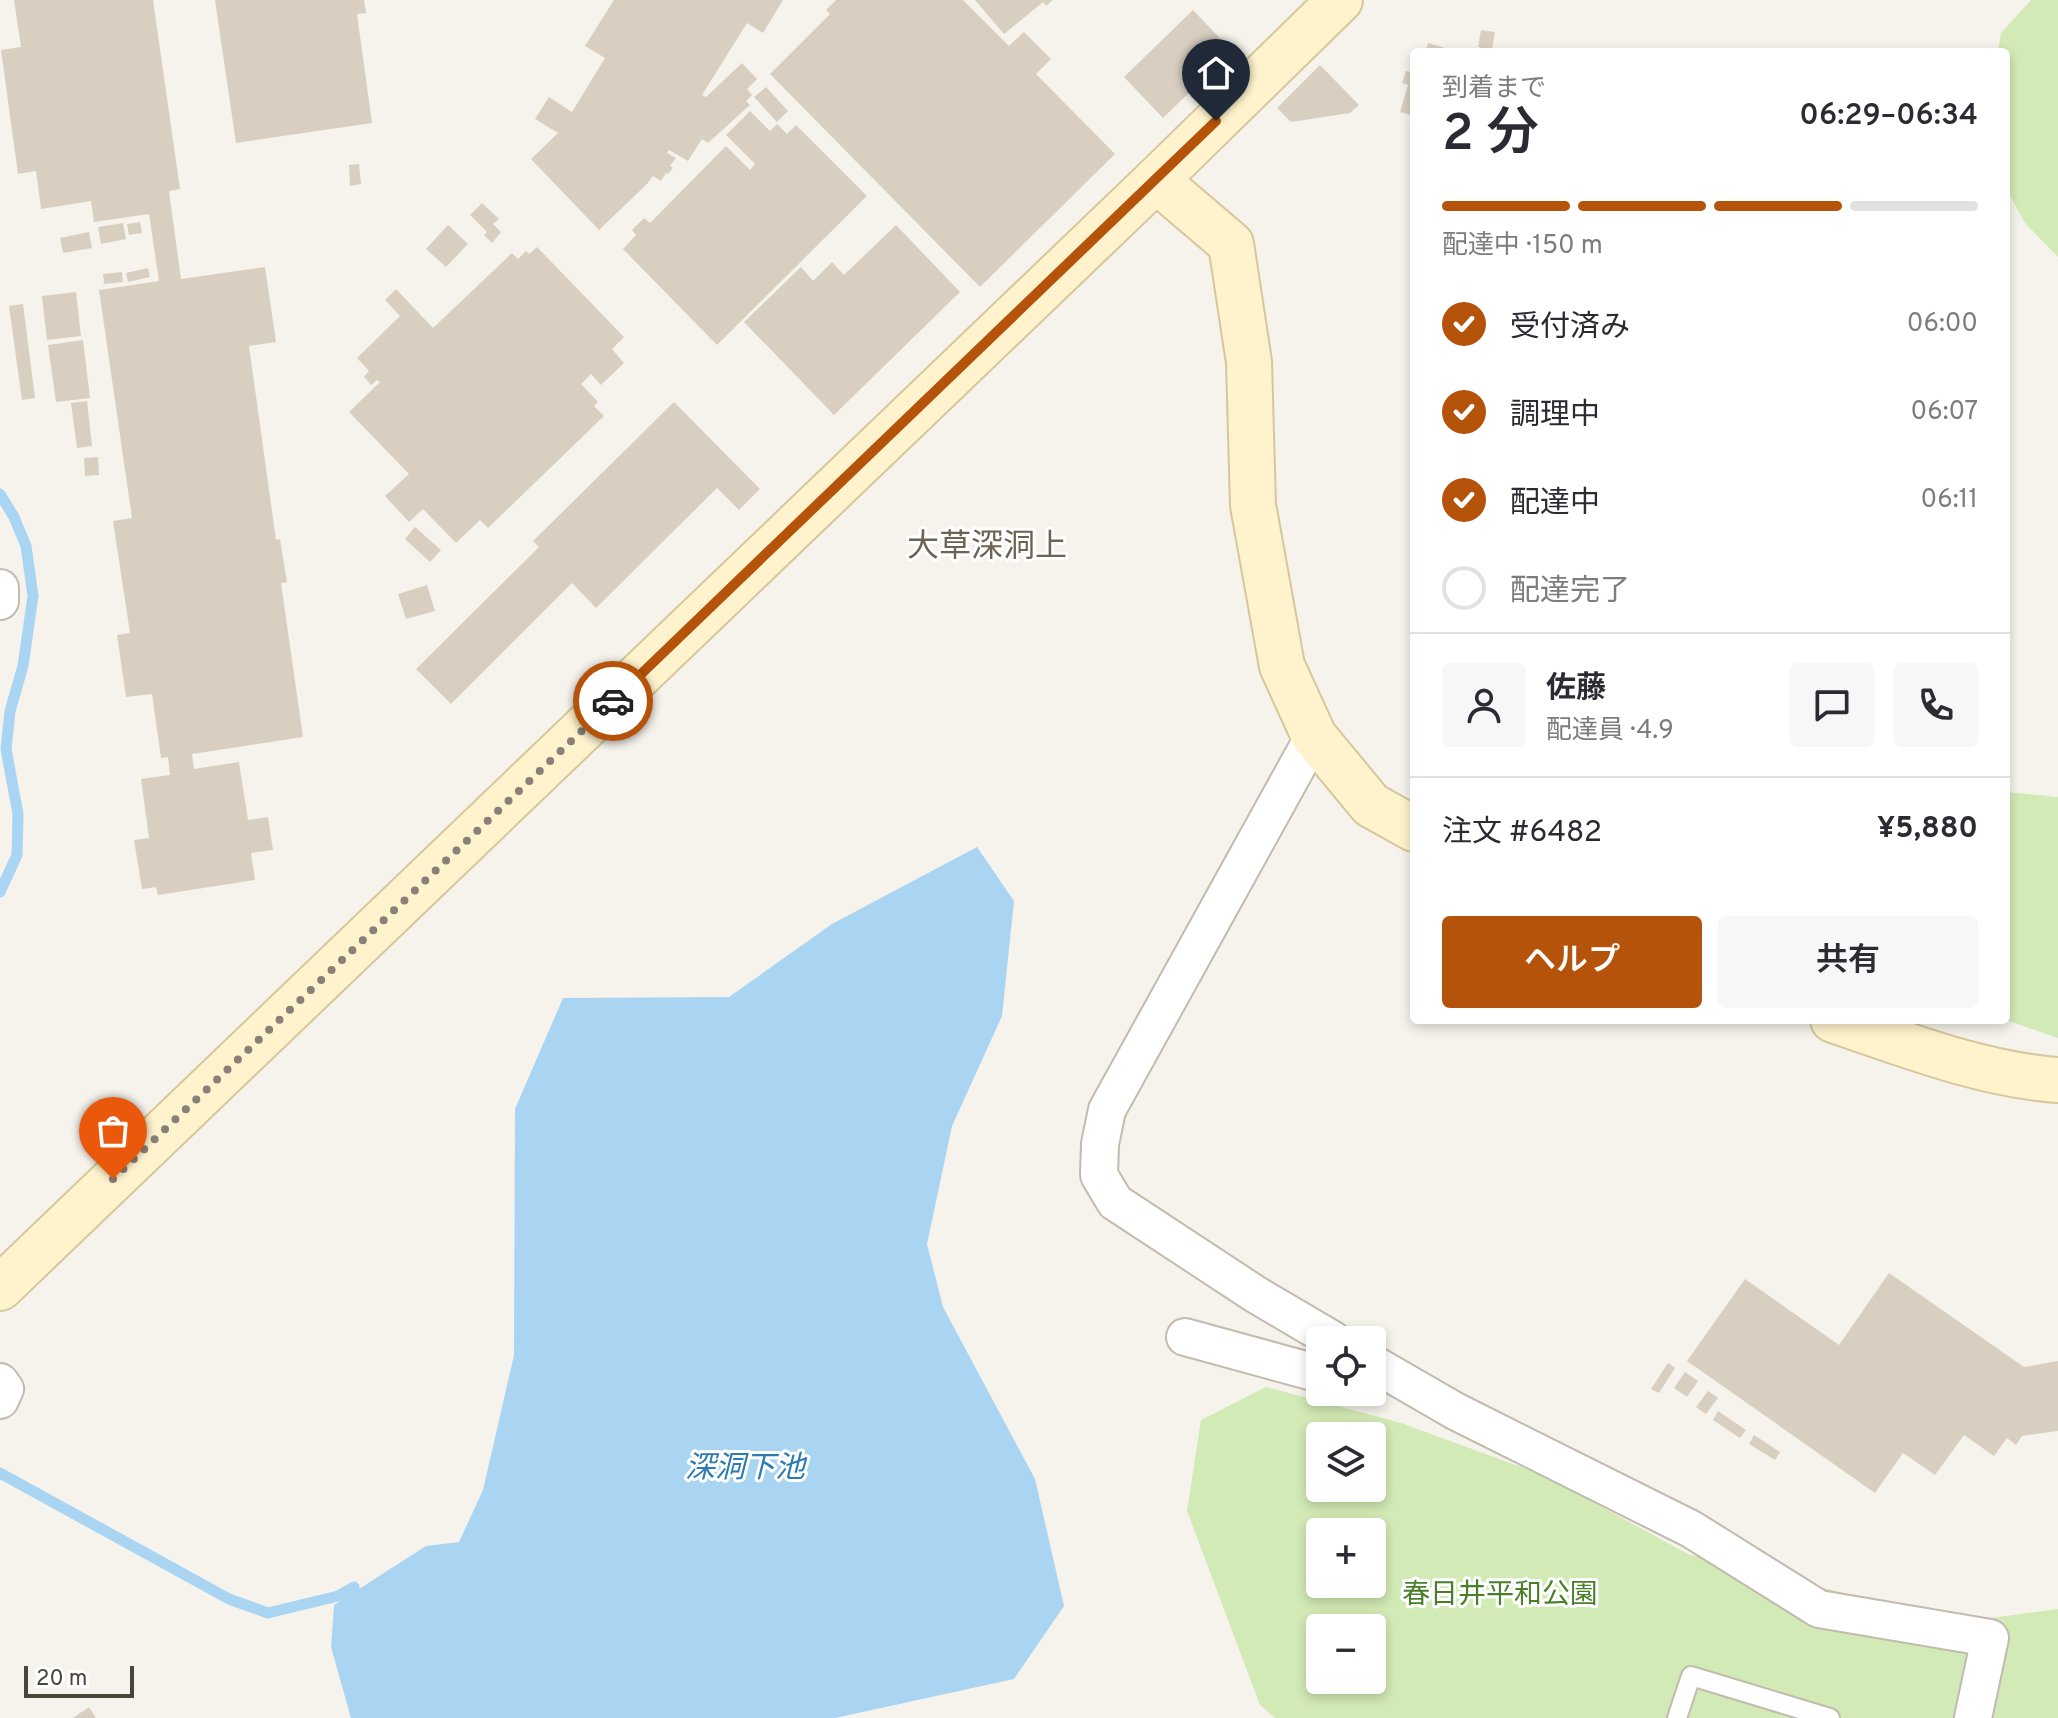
<!DOCTYPE html>
<html lang="ja">
<meta charset="utf-8">
<style>
:root{--surface:#fff;--page:#f7f7f7;--text:#2b2b33;--muted:#7c7c81;--line:#e1e1e2;--accent:#b45309}
body{margin:0;font-family:Overpass,"Noto Sans JP",sans-serif;background:var(--page);color:var(--text);height:100vh;display:flex;flex-direction:column;font-size:30px;white-space:nowrap}
*{box-sizing:border-box;margin:0}
p{font-size:26px;color:var(--muted)}
.icon{flex:none;width:44px;height:44px;fill:none;stroke:currentColor;stroke-width:2;stroke-linecap:round;stroke-linejoin:round}
.map{position:relative;flex:1;overflow:hidden}
.panel{position:absolute;left:1410px;top:48px;width:600px;height:976px;display:flex;flex-direction:column;background:var(--surface);border-radius:8px;box-shadow:0 4px 12px #0003}
.panel>*{flex:none}
.fabs{position:absolute;left:1306px;top:1326px;display:grid;gap:16px}
.fabs a{display:grid;place-items:center;width:80px;height:80px;border-radius:8px;background:var(--surface);box-shadow:0 4px 12px #0003;font-size:40px}
.scale{position:absolute;left:24px;bottom:20px;width:110px;box-sizing:border-box;padding-left:8px;border:4px solid #4b4439;border-top:0;font-size:22px;line-height:28px;white-space:nowrap;color:#4b4439;-webkit-text-stroke:6px #fff;paint-order:stroke}
.pin{position:absolute;display:grid;place-items:center;width:68px;height:68px;color:#fff;margin:-82px -34px;border-radius:50% 50% 50% 0;rotate:-45deg;box-shadow:0 0 8px #0007}
.pin .icon{rotate:45deg}
.courier{position:absolute;display:grid;place-items:center;width:80px;height:80px;margin:-40px;border:6px solid #b45309;border-radius:50%;background:#fff;color:#222;box-shadow:0 2px 10px #0007}
.overview em{font-style:normal;font-weight:600}
.overview div{display:flex;flex-direction:column-reverse}
.overview{display:flex;align-items:center;justify-content:space-between;height:136px;padding:0 32px}
h1{font-size:52px;font-weight:600;line-height:60px}
.bar{display:grid;grid-template-columns:repeat(4,1fr);gap:12px 8px;align-content:center;height:96px;padding:0 32px}
.bar i{height:10px;border-radius:6px;background:var(--line)}
.bar .current{background:var(--accent)}
.bar p{grid-column:span 4}
.line{display:flex;align-items:center;gap:20px;padding:0 32px;border-top:2px solid var(--line)}
.line div{flex:1}
.round{display:grid;place-items:center;flex:none;width:84px;height:84px;border-radius:8px;background:var(--page)}
ol{padding:0 32px;list-style:none}
li{display:flex;align-items:center;gap:24px;height:88px}
li p{margin-inline-start:auto}
li .icon{padding:8px;border-radius:50%;background:var(--accent);color:#fff;stroke-width:4}
li:last-child{color:var(--muted)}
li i{width:44px;height:44px;border:4px solid var(--line);border-radius:50%}
.cta{display:flex;gap:16px;margin-top:auto;padding:16px 32px}
.cta a{flex:1;height:92px;border-radius:8px;background:var(--accent);color:#fff;font-size:32px;font-weight:600;line-height:92px;text-align:center}
.cta a+a{background:var(--page);color:var(--text)}
.map>svg:first-child{display:block}
</style>
<div class="map">
<svg width="2058" height="1718" viewBox="0 0 2058 1718">
<rect width="100%" height="100%" fill="#f6f3ec"/>
<g fill="#d2eab5" fill-rule="evenodd">
<path d="M 2031,0 L 2058,0 L 2058,257 L 2025,223 L 2006,188 L 2006,52 L 1998,52 L 2001,33 Z"/>
<path d="M 2006,792 L 2058,797 L 2058,1038 L 2006,1020 Z"/>
<path d="M 1266,1387 L 1401,1423 L 1543,1475 L 1688,1554 L 1960,1622 L 2058,1609 L 2058,1718 L 1275,1718 L 1260,1705 L 1187,1511 L 1201,1420 ZM 1320,1436 L 1372,1436 L 1372,1488 L 1320,1488 ZM 1320,1532 L 1372,1532 L 1372,1584 L 1320,1584 ZM 1320,1628 L 1372,1628 L 1372,1680 L 1320,1680 Z"/>
</g>
<path fill="#a9d4f2" d="M 977,847 L 1014,901 L 1002,1016 L 952,1126 L 927,1244 L 943,1307 L 1035,1479 L 1064,1606 L 1014,1679 L 835,1718 L 351,1718 L 331,1647 L 334,1605 L 426,1546 L 459,1542 L 483,1490 L 514,1355 L 515,1109 L 563,998 L 729,997 L 832,924 Z"/>
<g fill="none" stroke-linecap="round" stroke-linejoin="round">
<g stroke="#a9d4f2" stroke-width="11">
<path d="M 0,494 L 14,517 L 26,546 L 33,596 L 23,666 L 10,711 L 6,749 L 18,814 L 17,855 L 0,892"/>
<path d="M 0,1473 L 229,1599 L 268,1613 L 338,1596 L 354,1587 L 354,1606"/>
</g>
</g>
<g fill="#d8cfc1">
<path d="M 14,0 L 153,0 L 180,189 L 169,191 L 181,279 L 265,267 L 276,342 L 249,346 L 276,540 L 280,539 L 287,582 L 281,583 L 303,737 L 192,754 L 194,769 L 239,762 L 248,820 L 268,817 L 273,850 L 251,853 L 255,880 L 158,895 L 156,887 L 142,889 L 134,840 L 149,838 L 141,779 L 170,775 L 168,757 L 161,758 L 152,694 L 126,697 L 117,635 L 130,633 L 113,521 L 132,518 L 99,290 L 159,281 L 149,214 L 94,222 L 91,201 L 41,209 L 36,171 L 18,174 L 1,50 L 21,47 Z"/>
<path d="M 215,0 L 364,0 L 366,13 L 357,14 L 372,123 L 236,143 Z"/>
<path d="M 614,0 L 783,0 L 763,33 L 747,23 L 702,95 L 706,97 L 742,63 L 757,79 L 747,89 L 752,95 L 746,101 L 750,105 L 708,143 L 702,139 L 688,161 L 669,150 L 667,153 L 676,158 L 670,166 L 673,168 L 668,174 L 666,173 L 661,181 L 653,176 L 647,184 L 599,230 L 531,159 L 558,133 L 535,119 L 549,97 L 572,112 L 605,58 L 585,46 Z"/>
<path d="M 836,0 L 963,0 L 1009,46 L 1024,32 L 1051,59 L 1036,74 L 1115,154 L 980,287 L 770,74 L 830,14 L 826,10 Z"/>
<path d="M 975,0 L 1053,0 L 1046,6 L 1043,2 L 1004,34 Z"/>
<path d="M 1193,10 L 1232,51 L 1163,118 L 1124,77 Z"/>
<path d="M 1481,30 L 1495,32 L 1492,49 L 1490,48 L 1489,52 L 1479,52 L 1480,47 L 1478,47 Z"/>
<path d="M 1428,43 L 1455,51 L 1455,52 L 1426,52 Z"/>
<path d="M 1320,65 L 1359,105 L 1350,113 L 1291,122 L 1277,108 Z"/>
<path d="M 1413,67 L 1414,67 L 1414,116 L 1400,112 L 1408,85 L 1402,83 L 1406,71 L 1412,72 Z"/>
<path d="M 766,87 L 788,111 L 777,122 L 754,97 Z"/>
<path d="M 750,111 L 770,131 L 777,124 L 787,134 L 796,125 L 867,196 L 717,345 L 623,249 L 636,235 L 632,230 L 644,218 L 650,223 L 726,146 L 750,170 L 755,164 L 726,135 Z"/>
<path d="M 359,164 L 361,184 L 350,186 L 349,165 Z"/>
<path d="M 482,203 L 499,219 L 493,224 L 501,232 L 492,243 L 484,235 L 487,232 L 470,215 Z"/>
<path d="M 140,222 L 142,233 L 129,235 L 127,224 Z"/>
<path d="M 123,223 L 126,239 L 101,244 L 98,227 Z"/>
<path d="M 448,225 L 468,244 L 446,267 L 426,249 Z"/>
<path d="M 896,225 L 960,292 L 834,415 L 744,322 L 801,267 L 813,281 L 832,262 L 844,275 Z"/>
<path d="M 89,232 L 92,248 L 63,253 L 60,238 Z"/>
<path d="M 537,247 L 624,337 L 612,349 L 624,363 L 601,385 L 591,374 L 581,384 L 598,402 L 594,406 L 604,416 L 488,528 L 480,520 L 456,543 L 423,509 L 409,522 L 385,496 L 409,474 L 349,412 L 380,382 L 377,380 L 371,385 L 364,377 L 369,371 L 357,358 L 400,316 L 385,300 L 396,289 L 433,328 L 512,253 L 518,259 L 526,251 L 529,254 Z"/>
<path d="M 148,268 L 150,277 L 128,282 L 126,273 Z"/>
<path d="M 122,272 L 123,282 L 104,284 L 103,274 Z"/>
<path d="M 76,292 L 81,336 L 47,340 L 42,296 Z"/>
<path d="M 23,304 L 35,398 L 22,400 L 9,306 Z"/>
<path d="M 83,340 L 90,398 L 56,402 L 48,345 Z"/>
<path d="M 87,401 L 92,446 L 77,448 L 71,403 Z"/>
<path d="M 674,402 L 760,489 L 739,510 L 717,488 L 596,608 L 572,583 L 451,704 L 416,669 L 539,547 L 533,541 Z"/>
<path d="M 98,457 L 99,475 L 85,476 L 84,458 Z"/>
<path d="M 415,527 L 441,550 L 430,562 L 405,539 Z"/>
<path d="M 427,585 L 435,611 L 406,619 L 398,594 Z"/>
<path d="M 1889,1273 L 2024,1367 L 2058,1361 L 2058,1431 L 2022,1436 L 2016,1445 L 2007,1438 L 1994,1456 L 1964,1435 L 1935,1475 L 1903,1453 L 1875,1493 L 1687,1361 L 1745,1279 L 1839,1345 Z"/>
<path d="M 1668,1363 L 1675,1368 L 1659,1393 L 1651,1389 Z"/>
<path d="M 1685,1372 L 1698,1381 L 1687,1397 L 1674,1388 Z"/>
<path d="M 1708,1391 L 1718,1398 L 1706,1414 L 1696,1407 Z"/>
<path d="M 1718,1411 L 1746,1430 L 1740,1438 L 1713,1420 Z"/>
<path d="M 1754,1435 L 1780,1452 L 1775,1460 L 1749,1444 Z"/>
<path d="M 89,1707 L 96,1718 L 73,1718 Z"/>
</g>
<g fill="none" stroke-linecap="round" stroke-linejoin="round">
<defs>
<path id="lane" d="M 1677,1718 L 1691,1676 L 1830,1718"/>
<g id="street">
<path d="M 0,588 L 0,601"/>
<path d="M 1314,736 L 1107,1110 L 1100,1144 L 1099,1175 L 1115,1202 L 1255,1294 L 1333,1340"/>
<path d="M 1185,1337 L 1320,1374"/>
<path d="M 1372,1363 L 1455,1411 L 1691,1529 L 1819,1609 L 1990,1638 L 1973,1718"/>
<path d="M 0,1382 L 5,1389 L 0,1400"/>
</g>
<g id="secondary">
<path d="M 1156,180 L 1231,244 L 1249,362 L 1253,505 L 1282,666 L 1314,736 L 1371,805 L 1414,829"/>
<path d="M 1833,1020 C 1904,1044 1983,1075 2058,1080"/>
<path d="M 0,1288 L 1156,180 L 1340,0"/>
</g>
</defs>
<use href="#lane" stroke="#c2bbae" stroke-width="22"/>
<use href="#street" stroke="#c2bbae" stroke-width="40"/>
<use href="#secondary" stroke="#d6c79b" stroke-width="48"/>
<use href="#lane" stroke="#fff" stroke-width="18"/>
<use href="#street" stroke="#fff" stroke-width="36"/>
<use href="#secondary" stroke="#fff3cd" stroke-width="44"/>
</g>
<g fill="none" stroke-linecap="round" stroke-linejoin="round">
<path stroke="#878178" stroke-width="8" stroke-dasharray="0 14.4" d="M 113,1179 L 613,701"/>
<path stroke="#b45309" stroke-width="10" d="M 613,701 L 1216,121"/>
</g>
<g text-anchor="middle" stroke-width="6" stroke-linejoin="round" paint-order="stroke">
<g font-size="28" fill="#4a7f2a" stroke="#fff">
<text x="1500" y="1603">春日井平和公園</text>
</g>
<g font-size="30" font-style="italic" fill="#2e7ab2" stroke="#fff">
<text x="745" y="1477">深洞下池</text>
</g>
<g font-size="32" fill="#6e6250" stroke="#fff">
<text x="987" y="556">大草深洞上</text>
</g>
</g>
</svg>
<div class="fabs">
<a><svg class="icon" aria-label="locate" viewBox="0 0 24 24"><circle cx="12" cy="12" r="6"/><path d="M12 2v4M12 18v4M2 12h4M18 12h4"/></svg></a>
<a><svg class="icon" aria-label="layers" viewBox="0 0 24 24"><path d="M12 4l9 5-9 5-9-5zM3 14l9 5 9-5"/></svg></a>
<a>+</a>
<a>−</a>
</div>
<div class="scale">20 m</div>
<div class="pin" style="left:113px;top:1179px;background:#ea580c"><svg class="icon" aria-label="bag" viewBox="0 0 24 24"><path d="M5 8h14l-1 12H6zM9 8a3 3 0 0 1 6 0"/></svg></div>
<div class="pin" style="left:1216px;top:121px;background:#1f2937"><svg class="icon" aria-label="home" viewBox="0 0 24 24"><path d="M3 11l9-7 9 7M6 9v11h12V9"/></svg></div>
<div class="courier" style="left:613px;top:701px"><svg class="icon" aria-label="car" viewBox="0 0 24 24"><path d="M5 17H2v-5l4-1 3-4h7l3 4 3 1v5h-3M9 17h6M6 11h13"/><circle cx="7" cy="17" r="2"/><circle cx="17" cy="17" r="2"/></svg></div>
<section class="panel">
<div class="overview"><div><h1>2 分</h1><p>到着まで</p></div><em>06:29–06:34</em></div>
<div class="bar"><i class="current"></i><i class="current"></i><i class="current"></i><i></i><p>配達中 · 150 m</p></div>
<ol>
<li><svg class="icon" aria-label="check" viewBox="0 0 24 24"><path d="M5 12l5 5 9-10"/></svg>受付済み<p>06:00</p></li>
<li><svg class="icon" aria-label="check" viewBox="0 0 24 24"><path d="M5 12l5 5 9-10"/></svg>調理中<p>06:07</p></li>
<li><svg class="icon" aria-label="check" viewBox="0 0 24 24"><path d="M5 12l5 5 9-10"/></svg>配達中<p>06:11</p></li>
<li><i></i>配達完了</li>
</ol>
<div class="line" style="height:144px"><a class="round"><svg class="icon" aria-label="person" viewBox="0 0 24 24"><circle cx="12" cy="8" r="4"/><path d="M4 21q1-7 8-7t8 7"/></svg></a><div><b>佐藤</b><p>配達員 · 4.9</p></div><a class="round"><svg class="icon" aria-label="chat" viewBox="0 0 24 24"><path d="M4 5h16v11H9l-5 4z"/></svg></a><a class="round"><svg class="icon" aria-label="phone" viewBox="0 0 24 24"><path d="M5 4h4l2 5-3 2q2 4 5 5l2-3 5 2v4C11 20 4 13 5 4z"/></svg></a></div>
<div class="line" style="height:104px"><div>注文 #6482</div><b>¥5,880</b></div>
<div class="cta"><a>ヘルプ</a><a>共有</a></div>
</section>
</div>
